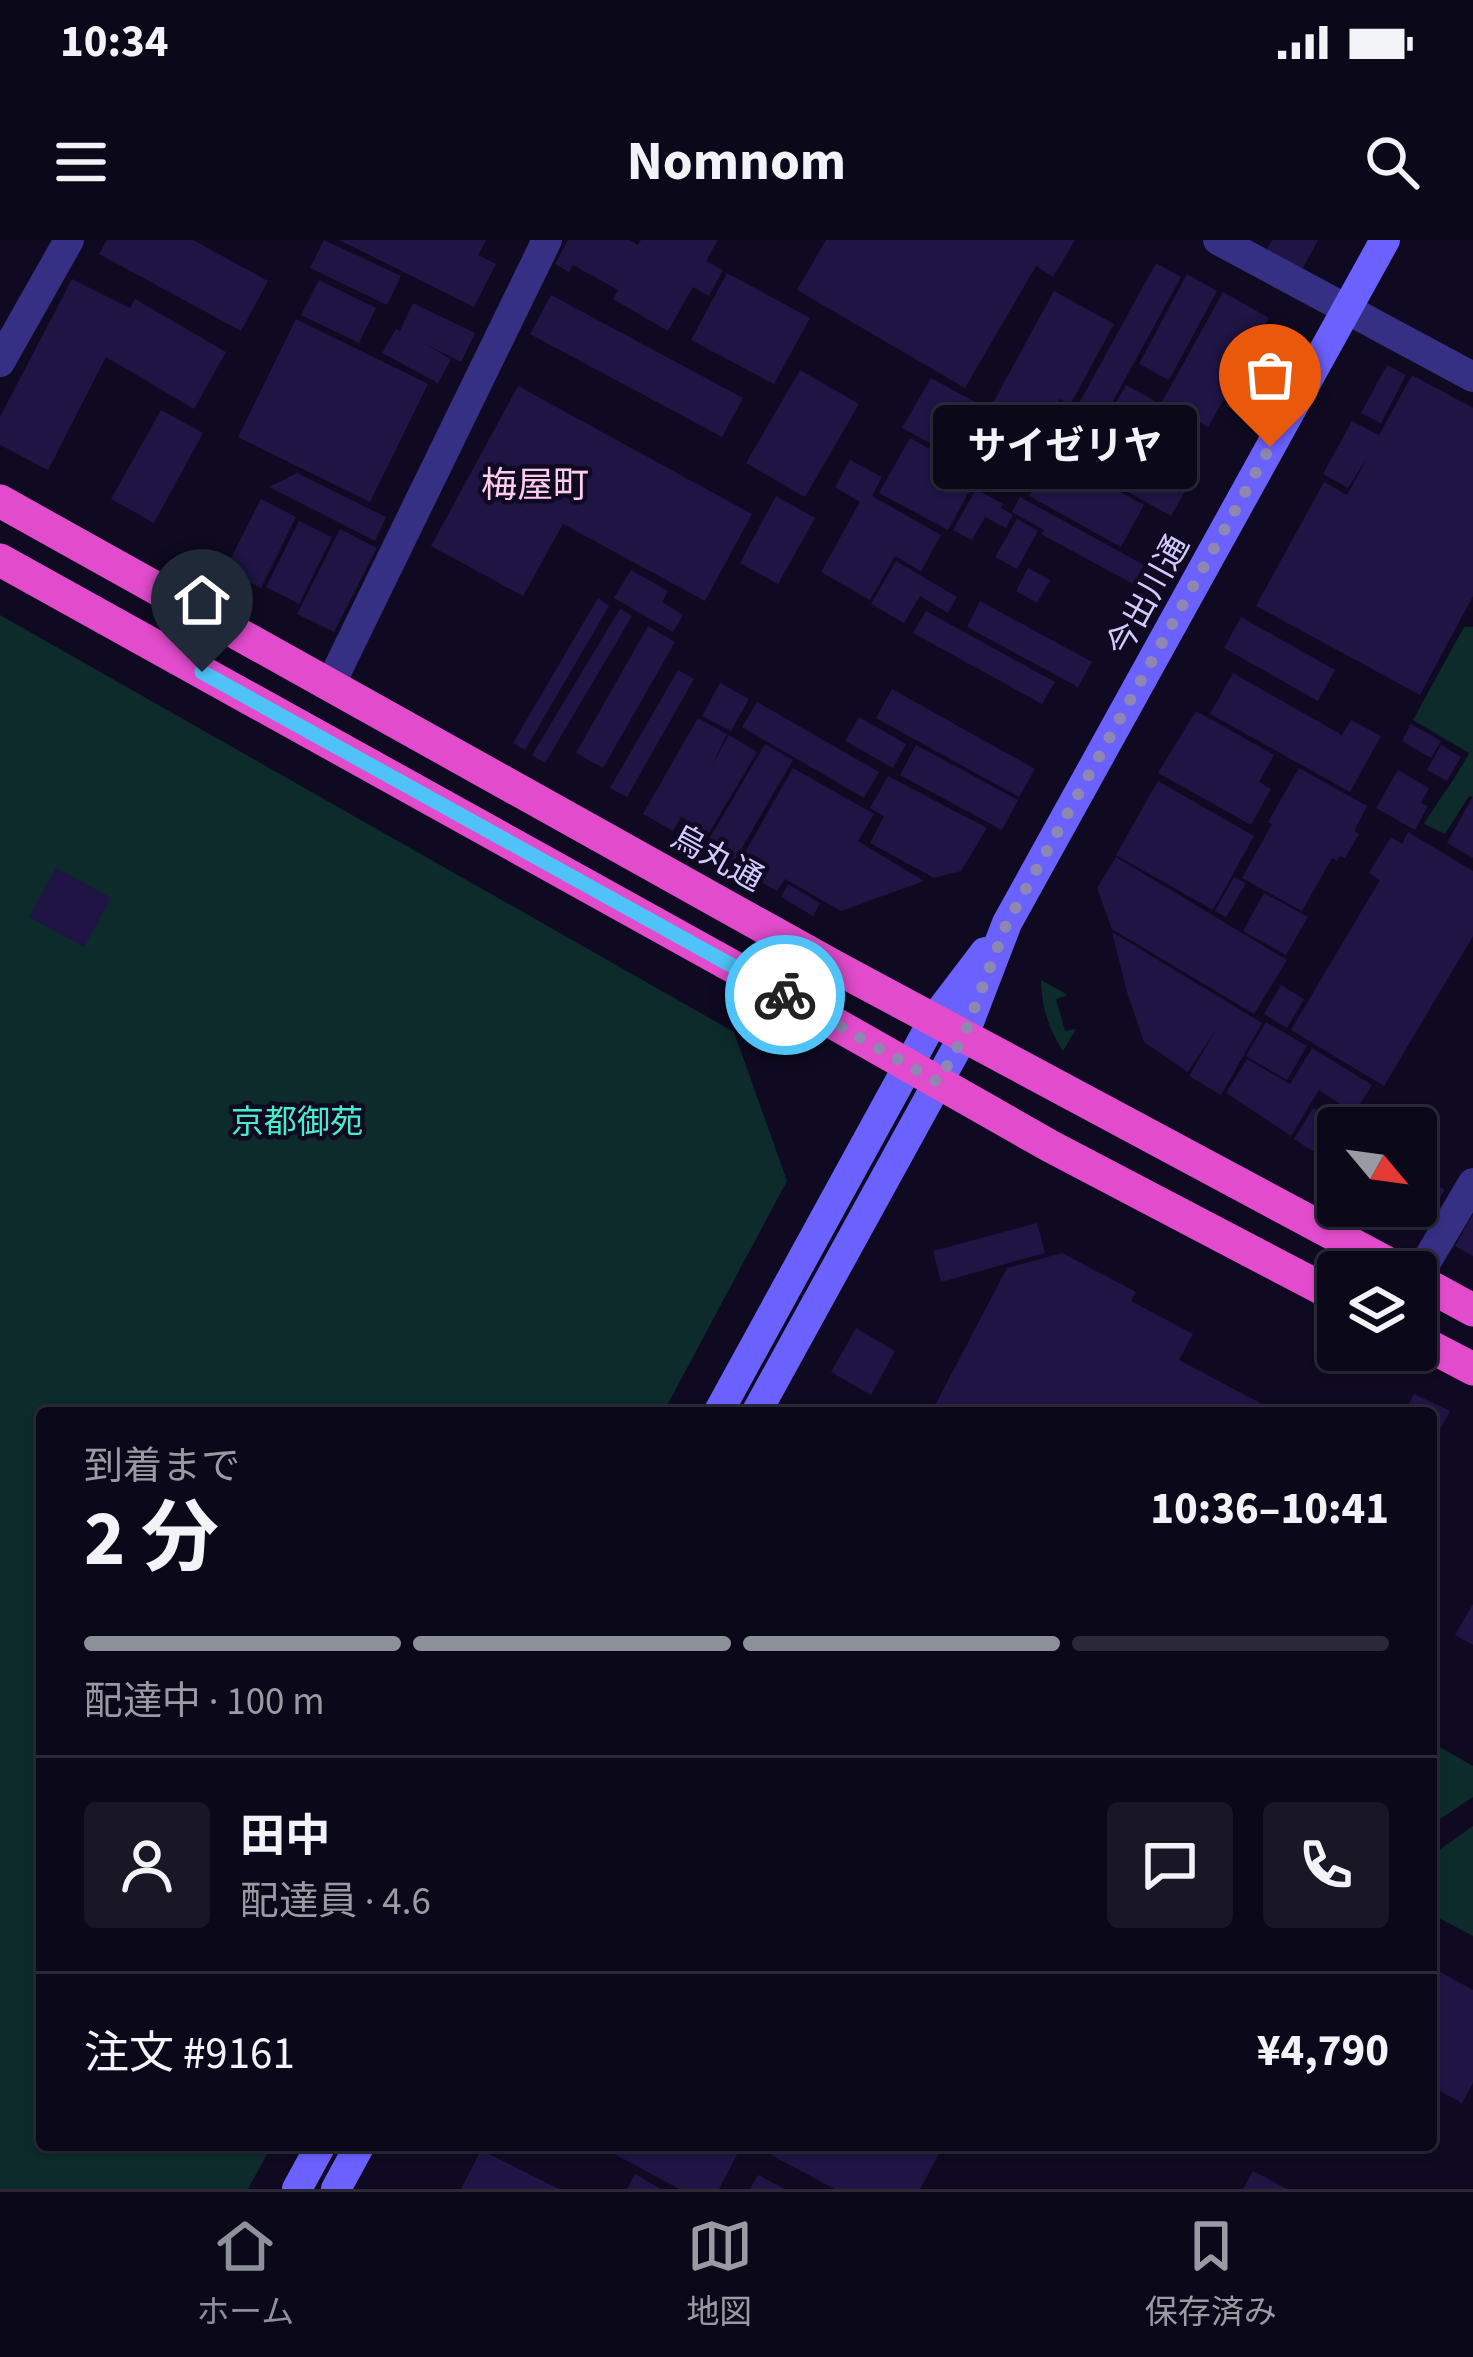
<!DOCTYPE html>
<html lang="ja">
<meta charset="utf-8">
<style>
:root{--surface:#0b0819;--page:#191626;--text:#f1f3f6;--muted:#9a9aa2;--line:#2b2938;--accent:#8c9099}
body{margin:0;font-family:"Source Sans 3","Noto Sans JP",sans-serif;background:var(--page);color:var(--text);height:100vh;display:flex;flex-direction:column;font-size:45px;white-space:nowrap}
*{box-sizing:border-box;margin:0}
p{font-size:39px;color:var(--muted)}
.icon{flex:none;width:66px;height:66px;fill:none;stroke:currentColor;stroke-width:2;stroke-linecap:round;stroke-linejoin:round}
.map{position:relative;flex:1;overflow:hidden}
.panel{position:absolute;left:36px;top:1167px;width:1401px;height:744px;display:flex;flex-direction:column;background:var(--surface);border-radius:12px;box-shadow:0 3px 9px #0004,0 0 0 3px var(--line)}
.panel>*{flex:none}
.needle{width:78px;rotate:119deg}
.tools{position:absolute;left:1317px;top:867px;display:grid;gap:24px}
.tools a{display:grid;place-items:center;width:120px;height:120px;border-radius:12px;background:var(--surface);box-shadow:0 3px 9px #0004,0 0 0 3px var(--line);font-size:60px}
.pin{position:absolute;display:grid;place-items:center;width:102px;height:102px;color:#fff;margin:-123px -51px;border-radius:50% 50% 50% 0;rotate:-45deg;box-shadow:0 0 12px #0007}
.pin .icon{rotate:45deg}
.courier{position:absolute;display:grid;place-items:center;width:120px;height:120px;margin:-60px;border:9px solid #4fc3f7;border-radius:50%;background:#fff;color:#222;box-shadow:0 3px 15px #0007}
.bubble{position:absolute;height:84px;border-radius:12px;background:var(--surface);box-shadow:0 3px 9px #0004,0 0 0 3px var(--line);font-size:39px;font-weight:700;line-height:84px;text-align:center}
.head em{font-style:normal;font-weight:700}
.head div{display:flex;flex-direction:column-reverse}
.head{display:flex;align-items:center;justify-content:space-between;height:204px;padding:0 48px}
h1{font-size:78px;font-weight:700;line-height:90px}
.bar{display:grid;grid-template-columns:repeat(4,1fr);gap:18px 12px;align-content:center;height:144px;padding:0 48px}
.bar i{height:15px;border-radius:9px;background:var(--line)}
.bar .active{background:var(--accent)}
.bar p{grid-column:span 4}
.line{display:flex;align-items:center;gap:30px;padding:0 48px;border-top:3px solid var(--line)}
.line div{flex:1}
.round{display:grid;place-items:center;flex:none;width:126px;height:126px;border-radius:12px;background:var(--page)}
.status{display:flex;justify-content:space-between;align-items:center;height:84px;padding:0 60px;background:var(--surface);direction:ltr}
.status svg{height:33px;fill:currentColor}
header{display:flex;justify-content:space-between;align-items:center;height:156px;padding:0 48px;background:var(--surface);font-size:54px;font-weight:700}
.dock{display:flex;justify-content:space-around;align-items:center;height:168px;border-top:3px solid var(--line);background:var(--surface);font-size:33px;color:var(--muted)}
.dock a{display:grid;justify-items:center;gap:6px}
.dock .active{color:var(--accent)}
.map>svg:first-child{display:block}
</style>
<div class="status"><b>10:34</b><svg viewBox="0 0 49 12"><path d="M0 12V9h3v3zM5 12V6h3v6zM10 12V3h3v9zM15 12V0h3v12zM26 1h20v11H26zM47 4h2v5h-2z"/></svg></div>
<header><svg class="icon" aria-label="menu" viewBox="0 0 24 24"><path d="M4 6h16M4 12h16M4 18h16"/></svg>Nomnom<svg class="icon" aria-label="search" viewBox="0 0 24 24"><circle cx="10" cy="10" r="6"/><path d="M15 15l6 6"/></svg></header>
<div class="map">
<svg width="1473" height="1949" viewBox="0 0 1473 1949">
<rect width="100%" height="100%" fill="#0f0a21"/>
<g fill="#0d2b2b">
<path d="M 0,375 L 734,792 L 787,941 L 663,1173 L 42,1173 L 42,1905 L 272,1905 L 248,1949 L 0,1949 Z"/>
<path d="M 1464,387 L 1473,387 L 1473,557 L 1469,556 L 1445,594 L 1424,584 C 1439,559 1456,538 1469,513 L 1413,480 Z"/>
<path d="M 1041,740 L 1068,755 L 1056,759 L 1065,791 L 1076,789 L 1063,811 C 1048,787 1042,768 1041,740 Z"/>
<path d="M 1431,1502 L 1473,1526 L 1473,1557 L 1431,1585 Z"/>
<path d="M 1473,1586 L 1473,1696 L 1431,1674 L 1431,1616 Z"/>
</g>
<g fill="#1f1444">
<path d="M 107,0 L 193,0 L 268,41 L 241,91 L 99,14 Z"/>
<path d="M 324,0 L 401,36 L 387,65 L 310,28 Z"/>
<path d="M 339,0 L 486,0 L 478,15 L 496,24 L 474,67 Z"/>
<path d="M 568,0 L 629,0 L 638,5 L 641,0 L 718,0 L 706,21 L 723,30 L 709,56 L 693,47 L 668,91 L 613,59 L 618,50 L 573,25 L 569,32 L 555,24 Z"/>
<path d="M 826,0 L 1075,0 L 1053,37 L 1036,26 L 965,148 L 797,50 Z"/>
<path d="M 1272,0 L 1318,0 L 1302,30 L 1266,11 Z"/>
<path d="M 1156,23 L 1181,37 L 1079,223 L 1054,209 Z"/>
<path d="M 727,33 L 810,78 L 774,144 L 691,100 Z"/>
<path d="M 1187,34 L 1217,51 L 1169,140 L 1139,124 Z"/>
<path d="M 72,39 L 130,68 L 135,59 L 226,112 L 194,169 L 106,117 L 48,230 L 0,205 L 0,177 Z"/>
<path d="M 319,40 L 376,68 L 359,103 L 301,75 Z"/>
<path d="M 1054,51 L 1114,84 L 1069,167 L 1060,159 L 1012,240 L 965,214 Z"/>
<path d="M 1223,52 L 1269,78 L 1208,187 L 1162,162 Z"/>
<path d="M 551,55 L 743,158 L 722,197 L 530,94 Z"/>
<path d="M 413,63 L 475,93 L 461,122 L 425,104 L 451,119 L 438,143 L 382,113 L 396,89 L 400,91 Z"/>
<path d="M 296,79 L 428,144 L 370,262 L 238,197 Z"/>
<path d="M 1387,125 L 1406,135 L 1381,183 L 1361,173 Z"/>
<path d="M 800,130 L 859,164 L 805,257 L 746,223 Z"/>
<path d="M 1412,135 L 1473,168 L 1473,356 L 1420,455 L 1256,366 L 1324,242 L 1347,255 L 1370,213 L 1348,248 L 1323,234 L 1352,181 L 1379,195 Z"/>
<path d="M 931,138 L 986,168 L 968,200 L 954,192 L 943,210 L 902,188 Z"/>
<path d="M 1126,145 L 1162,165 L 1155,177 L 1198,200 L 1176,239 L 1188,246 L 1171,276 L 1103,238 L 1121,207 L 1119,206 L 1110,222 L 1089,211 Z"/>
<path d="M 518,146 L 752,274 L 705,361 L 563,284 L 523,356 L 431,306 Z"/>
<path d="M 161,170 L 203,193 L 154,283 L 111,259 Z"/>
<path d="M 910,198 L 978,235 L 948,290 L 879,253 Z"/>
<path d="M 1051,214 L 1144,265 L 1121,307 L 1029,256 Z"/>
<path d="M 850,220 L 882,237 L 872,256 L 941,295 L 921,331 L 895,316 L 870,360 L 821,332 L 860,262 L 835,247 Z"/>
<path d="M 297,233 L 386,277 L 375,301 L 269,247 Z"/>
<path d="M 976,249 L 1003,264 L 1001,268 L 1013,275 L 1006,288 L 985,277 L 972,300 L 953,290 Z"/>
<path d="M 776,256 L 815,278 L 778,344 L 740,323 Z"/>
<path d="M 1020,257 L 1144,325 L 1133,344 L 1041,294 L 1044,290 L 1012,272 Z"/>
<path d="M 261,259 L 296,277 L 261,348 L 225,330 Z"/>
<path d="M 1017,279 L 1038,291 L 1017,329 L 995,317 Z"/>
<path d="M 299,281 L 332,297 L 299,364 L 266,347 Z"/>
<path d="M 340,289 L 377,308 L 334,392 L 297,374 Z"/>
<path d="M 896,321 L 957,357 L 948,373 L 920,356 L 904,383 L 871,364 Z"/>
<path d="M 1028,328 L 1050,340 L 1037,363 L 1016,351 Z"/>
<path d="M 631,330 L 668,351 L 662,362 L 683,375 L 673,392 L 614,358 Z"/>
<path d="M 598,358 L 609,366 L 525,510 L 513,503 Z"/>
<path d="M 980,361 L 1092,422 L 1078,447 L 967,387 Z"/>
<path d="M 620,369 L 632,376 L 545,523 L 532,515 Z"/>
<path d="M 926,371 L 1055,442 L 1042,464 L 913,393 Z"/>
<path d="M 1241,377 L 1335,430 L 1318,461 L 1224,408 Z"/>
<path d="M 648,386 L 675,402 L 603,528 L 576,513 Z"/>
<path d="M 678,430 L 694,439 L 627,557 L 610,548 Z"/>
<path d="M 1233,433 L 1342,495 L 1351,480 L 1381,496 L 1350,552 L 1210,474 Z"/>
<path d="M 720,443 L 749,459 L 731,491 L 702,476 Z"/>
<path d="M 892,449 L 1035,529 L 1019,557 L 876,478 Z"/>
<path d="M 757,462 L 879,532 L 864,558 L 742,487 Z"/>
<path d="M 1196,471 L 1274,515 L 1259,542 L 1271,549 L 1251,585 L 1158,533 Z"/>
<path d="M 859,477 L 906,504 L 893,528 L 845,501 Z"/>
<path d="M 698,478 L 727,494 L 712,525 L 729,495 L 757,512 L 709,593 L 681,577 L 673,591 L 643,574 Z"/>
<path d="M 1411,484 L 1441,501 L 1431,518 L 1402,501 Z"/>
<path d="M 765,504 L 793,520 L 732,625 L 704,608 Z"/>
<path d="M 916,505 L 1018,560 L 1002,590 L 900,535 Z"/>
<path d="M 1441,505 L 1461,517 L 1447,541 L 1427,530 Z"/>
<path d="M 793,528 L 874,574 L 858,601 L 924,641 L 841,671 L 785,639 L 777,651 L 736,628 Z"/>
<path d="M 1299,528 L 1367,566 L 1354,591 L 1359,594 L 1345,618 L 1340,616 L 1337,621 L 1332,618 L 1302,671 L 1242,638 L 1272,584 L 1268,582 Z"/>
<path d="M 1398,530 L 1429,548 L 1421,563 L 1428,566 L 1415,590 L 1376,568 Z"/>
<path d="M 888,536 L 987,588 L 961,631 L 934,638 L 870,603 L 884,576 L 870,568 Z"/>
<path d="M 1158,541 L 1254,596 L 1213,670 L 1116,615 Z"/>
<path d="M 1473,556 L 1473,618 L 1447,603 Z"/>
<path d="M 1408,592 L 1473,631 L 1473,696 L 1384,846 L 1291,790 L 1380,640 L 1369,633 L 1391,597 L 1402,604 Z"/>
<path d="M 1116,617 L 1287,720 L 1254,774 L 1112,689 L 1097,648 Z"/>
<path d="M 56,628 L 111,658 L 84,707 L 29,677 Z"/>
<path d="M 1234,637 L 1246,643 L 1226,677 L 1215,671 Z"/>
<path d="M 788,644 L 820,663 L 813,676 L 781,657 Z"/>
<path d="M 1264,653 L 1308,677 L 1286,715 L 1243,691 Z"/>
<path d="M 1112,692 L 1262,783 L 1221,855 L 1189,836 L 1217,788 L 1188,832 L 1144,802 L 1127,752 Z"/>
<path d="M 1281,745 L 1304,759 L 1287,788 L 1264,774 Z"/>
<path d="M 1266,782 L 1307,806 L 1287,840 L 1246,816 Z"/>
<path d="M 1312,808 L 1372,845 L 1354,873 L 1319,850 L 1291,896 L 1226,853 L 1247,819 L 1290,844 Z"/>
<path d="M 1313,868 L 1344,888 L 1338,888 L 1338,927 L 1294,899 Z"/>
<path d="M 1416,931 L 1445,950 L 1424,982 L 1400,966 L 1416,966 Z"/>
<path d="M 1473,974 L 1473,1016 L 1455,1006 Z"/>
<path d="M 1037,983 L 1045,1013 L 941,1042 L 933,1011 Z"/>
<path d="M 1062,1013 L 1136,1052 L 1131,1061 L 1193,1094 L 1179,1120 L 1279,1173 L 916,1173 L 922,1163 L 933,1169 L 1007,1028 Z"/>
<path d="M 856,1088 L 895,1111 L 871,1155 L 831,1132 Z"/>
<path d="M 1414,1154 L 1450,1171 L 1438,1193 L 1431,1189 L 1431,1173 L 1404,1173 Z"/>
<path d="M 1473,1364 L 1473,1405 L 1455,1395 Z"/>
<path d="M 1431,1727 L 1473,1750 L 1473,1843 L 1462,1863 L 1431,1846 Z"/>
<path d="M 598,1905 L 742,1905 L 719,1949 L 679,1949 Z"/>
<path d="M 777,1905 L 944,1905 L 920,1949 L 835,1949 L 771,1915 Z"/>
<path d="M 481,1910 L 559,1949 L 461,1949 Z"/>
<path d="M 1253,1931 L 1287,1949 L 1243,1949 Z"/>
<path d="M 635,1934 L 661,1949 L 627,1949 Z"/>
<path d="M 758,1935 L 785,1949 L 750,1949 Z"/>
</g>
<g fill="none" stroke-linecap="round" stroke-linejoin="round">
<g stroke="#363085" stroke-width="30">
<path d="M 1218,0 L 1473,137"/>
<path d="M 0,122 L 69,0"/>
<path d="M 330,445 L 547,0"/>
<path d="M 1416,1039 L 1473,943"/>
</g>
<g stroke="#6a61ff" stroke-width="30">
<path d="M 718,1173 L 934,779 L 985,712"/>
<path d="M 756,1173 L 964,795 L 1007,683 L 1385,0"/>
<path d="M 297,1949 L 321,1905"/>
<path d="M 336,1949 L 360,1905"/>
</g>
<g stroke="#e14bcc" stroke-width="33">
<path d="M 0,261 L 837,728 L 1404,1032"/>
<path d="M 0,320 L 795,761 L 1050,906 L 1338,1057"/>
<path d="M 1416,1039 L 1473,1070"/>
<path d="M 1416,1099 L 1473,1129"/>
</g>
</g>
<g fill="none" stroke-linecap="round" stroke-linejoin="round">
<path stroke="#8e87b1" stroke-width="12" stroke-dasharray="0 21.6" d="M 785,755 L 938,842 L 964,795 L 1007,683 L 1270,207"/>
<path stroke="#4fc3f7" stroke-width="15" d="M 202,432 L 785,755"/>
</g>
<g text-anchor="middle" stroke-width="9" stroke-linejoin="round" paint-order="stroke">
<g font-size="33" fill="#d2caff" stroke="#0f0a21">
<text transform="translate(1147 355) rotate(-61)" y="12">今出川通</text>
<text transform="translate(718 617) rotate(29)" y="12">烏丸通</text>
</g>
<g font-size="33" fill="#4aebc8" stroke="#0f0a21">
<text x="297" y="893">京都御苑</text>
</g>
<g font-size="36" fill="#ffcceb" stroke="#0f0a21">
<text x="535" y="257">梅屋町</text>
</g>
</g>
</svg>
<div class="tools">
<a><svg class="needle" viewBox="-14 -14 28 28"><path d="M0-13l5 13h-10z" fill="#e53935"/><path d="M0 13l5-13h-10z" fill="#9a9aa2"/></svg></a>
<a><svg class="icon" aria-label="layers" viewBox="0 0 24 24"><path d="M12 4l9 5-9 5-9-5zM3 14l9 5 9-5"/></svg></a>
</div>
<div class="pin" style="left:1270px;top:207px;background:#ea580c"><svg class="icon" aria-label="bag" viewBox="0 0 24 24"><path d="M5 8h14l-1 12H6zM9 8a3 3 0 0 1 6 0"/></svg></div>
<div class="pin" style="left:202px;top:432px;background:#1f2937"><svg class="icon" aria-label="home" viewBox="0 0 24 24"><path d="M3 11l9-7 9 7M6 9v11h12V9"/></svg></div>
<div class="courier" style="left:785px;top:755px"><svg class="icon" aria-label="bike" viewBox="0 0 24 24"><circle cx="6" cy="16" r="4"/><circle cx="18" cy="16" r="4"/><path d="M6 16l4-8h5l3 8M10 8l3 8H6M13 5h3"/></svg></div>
<div class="bubble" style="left:933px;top:165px;width:264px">サイゼリヤ</div>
<section class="panel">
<div class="head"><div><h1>2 分</h1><p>到着まで</p></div><em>10:36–10:41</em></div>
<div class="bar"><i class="active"></i><i class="active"></i><i class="active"></i><i></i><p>配達中 · 100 m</p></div>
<div class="line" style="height:216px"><a class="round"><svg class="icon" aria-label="person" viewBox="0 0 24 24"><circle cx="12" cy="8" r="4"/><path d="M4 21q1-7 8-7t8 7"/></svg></a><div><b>田中</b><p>配達員 · 4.6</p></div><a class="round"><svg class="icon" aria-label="chat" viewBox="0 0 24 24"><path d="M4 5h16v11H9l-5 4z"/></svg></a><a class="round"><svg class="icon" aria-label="phone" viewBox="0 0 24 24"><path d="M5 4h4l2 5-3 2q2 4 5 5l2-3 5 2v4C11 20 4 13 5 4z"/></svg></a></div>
<div class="line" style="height:156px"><div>注文 #9161</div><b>¥4,790</b></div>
</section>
</div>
<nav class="dock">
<a class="active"><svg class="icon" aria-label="home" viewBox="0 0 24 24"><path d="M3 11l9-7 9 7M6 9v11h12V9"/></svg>ホーム</a>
<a><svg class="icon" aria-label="map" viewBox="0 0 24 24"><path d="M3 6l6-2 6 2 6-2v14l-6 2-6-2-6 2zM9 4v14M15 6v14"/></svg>地図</a>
<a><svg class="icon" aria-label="saved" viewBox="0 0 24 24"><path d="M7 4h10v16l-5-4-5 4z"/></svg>保存済み</a>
</nav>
